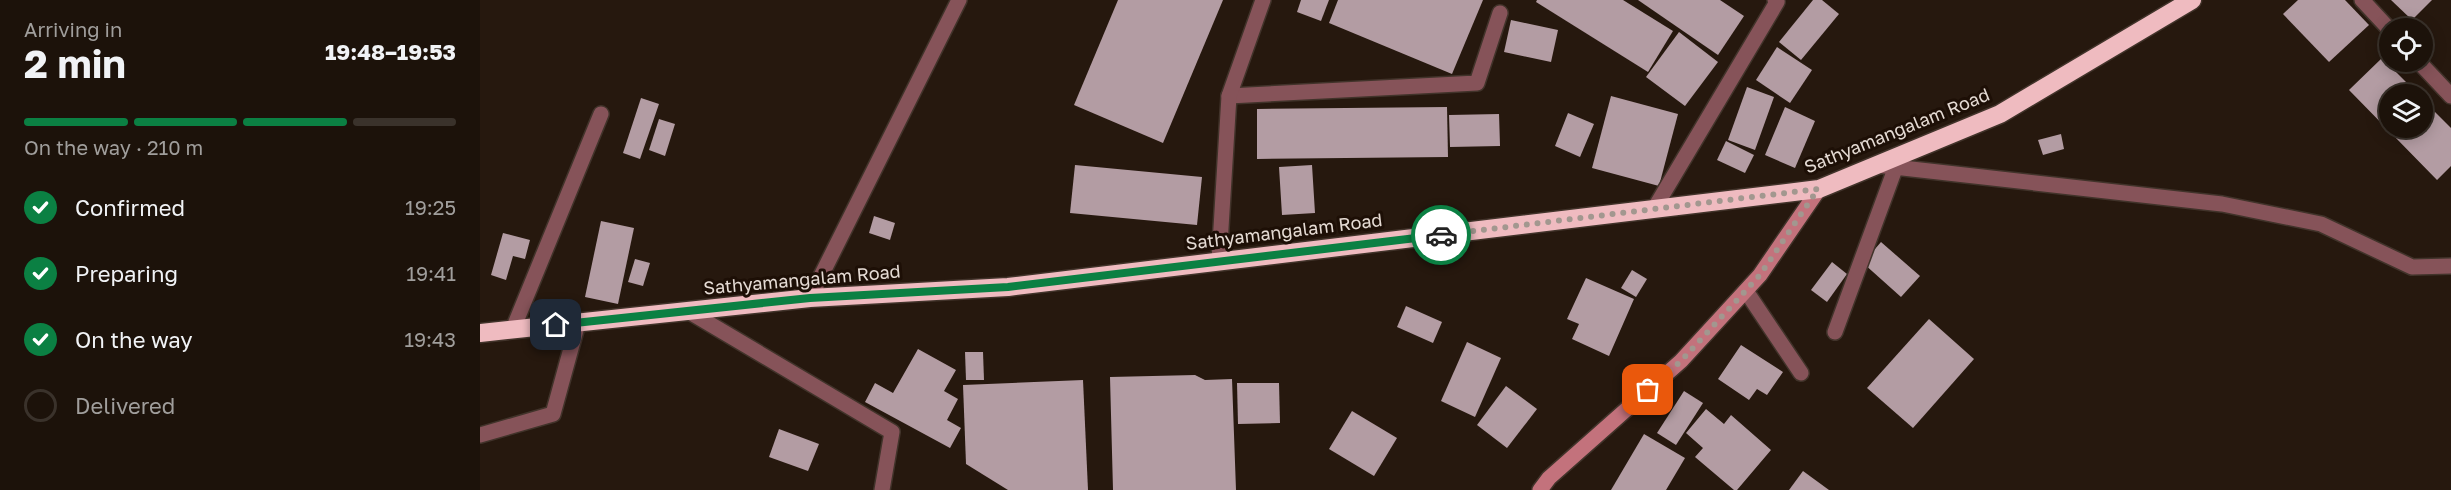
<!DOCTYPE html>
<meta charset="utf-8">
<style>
:root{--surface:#1c120a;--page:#292018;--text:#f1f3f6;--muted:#a09e9c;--line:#3a322b;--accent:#0b8043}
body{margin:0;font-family:"Golos Text",sans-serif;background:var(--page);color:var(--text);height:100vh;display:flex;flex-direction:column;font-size:22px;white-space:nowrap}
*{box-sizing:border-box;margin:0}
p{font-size:20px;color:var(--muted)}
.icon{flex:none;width:33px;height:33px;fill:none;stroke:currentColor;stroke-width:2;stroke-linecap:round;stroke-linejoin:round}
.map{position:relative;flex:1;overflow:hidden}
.sheet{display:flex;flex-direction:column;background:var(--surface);width:480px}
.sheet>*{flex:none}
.controls{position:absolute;left:1899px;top:18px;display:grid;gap:12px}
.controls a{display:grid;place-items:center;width:54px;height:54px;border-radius:50%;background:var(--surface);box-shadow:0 3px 15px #0003,0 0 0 2px var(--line);font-size:30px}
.pin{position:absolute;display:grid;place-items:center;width:51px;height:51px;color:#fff;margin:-26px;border-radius:12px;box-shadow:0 3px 9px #0006}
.courier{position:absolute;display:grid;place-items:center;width:60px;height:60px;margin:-30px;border:4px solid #0b8043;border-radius:50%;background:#fff;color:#222;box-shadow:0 2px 8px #0007}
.summary em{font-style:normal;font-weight:700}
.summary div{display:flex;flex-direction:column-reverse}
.summary{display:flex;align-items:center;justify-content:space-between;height:102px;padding:0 24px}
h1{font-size:39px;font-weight:700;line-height:45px}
.bar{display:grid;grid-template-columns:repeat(4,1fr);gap:9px 6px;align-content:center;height:72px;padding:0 24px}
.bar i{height:8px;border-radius:4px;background:var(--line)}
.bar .current{background:var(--accent)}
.bar p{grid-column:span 4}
ol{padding:0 24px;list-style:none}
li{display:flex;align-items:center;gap:18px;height:66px}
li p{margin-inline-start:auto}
li .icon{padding:6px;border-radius:50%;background:var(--accent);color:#fff;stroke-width:4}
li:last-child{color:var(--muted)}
li i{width:33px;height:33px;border:3px solid var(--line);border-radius:50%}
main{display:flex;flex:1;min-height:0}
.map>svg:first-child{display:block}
</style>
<main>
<section class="sheet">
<div class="summary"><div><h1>2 min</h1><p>Arriving in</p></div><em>19:48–19:53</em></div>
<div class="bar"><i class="current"></i><i class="current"></i><i class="current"></i><i></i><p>On the way · 210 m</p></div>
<ol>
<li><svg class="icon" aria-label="check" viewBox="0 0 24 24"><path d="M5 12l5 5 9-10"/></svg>Confirmed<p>19:25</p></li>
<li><svg class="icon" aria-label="check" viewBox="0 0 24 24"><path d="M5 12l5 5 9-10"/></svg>Preparing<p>19:41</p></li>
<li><svg class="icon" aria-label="check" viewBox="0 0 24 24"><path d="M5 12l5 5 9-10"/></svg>On the way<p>19:43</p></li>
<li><i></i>Delivered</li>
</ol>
</section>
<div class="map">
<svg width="1971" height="490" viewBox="0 0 1971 490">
<rect width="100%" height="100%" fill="#26180e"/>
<g fill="#b39ca3">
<path d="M 638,0 L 743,0 L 683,143 L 594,105 Z"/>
<path d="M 821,0 L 849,0 L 841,21 L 817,12 Z"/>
<path d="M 858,0 L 1003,0 L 972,74 L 849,23 Z"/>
<path d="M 1057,0 L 1143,0 L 1193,31 L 1168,72 L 1056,2 Z"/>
<path d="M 1158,0 L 1240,0 L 1264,16 L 1238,55 Z"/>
<path d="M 1333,0 L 1342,0 L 1359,14 L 1321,60 L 1299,42 Z"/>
<path d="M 1818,0 L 1865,0 L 1889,25 L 1849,62 L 1803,14 Z"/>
<path d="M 1911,0 L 1952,0 L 1932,20 Z"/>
<path d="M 1031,20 L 1078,30 L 1071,62 L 1024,52 Z"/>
<path d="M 1199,32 L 1238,62 L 1205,106 L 1166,77 Z"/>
<path d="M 1297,47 L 1332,70 L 1310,103 L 1276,80 Z"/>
<path d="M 1902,58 L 1938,94 L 1910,94 L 1910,128 L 1942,128 L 1942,99 L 1971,128 L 1971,166 L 1957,180 L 1869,90 Z"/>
<path d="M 1267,87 L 1294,97 L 1275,150 L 1248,140 Z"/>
<path d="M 1131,96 L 1198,114 L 1179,186 L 1112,168 Z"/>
<path d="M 161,98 L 179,104 L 160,159 L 143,153 Z"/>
<path d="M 967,107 L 968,157 L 777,159 L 777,109 Z"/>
<path d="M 1305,107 L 1335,121 L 1315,168 L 1285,155 Z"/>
<path d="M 1088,113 L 1114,124 L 1100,157 L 1075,146 Z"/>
<path d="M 1019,114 L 1020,146 L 970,147 L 969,115 Z"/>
<path d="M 179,119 L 195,124 L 185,156 L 169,150 Z"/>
<path d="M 1581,134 L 1584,149 L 1563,155 L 1558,140 Z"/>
<path d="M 1246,141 L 1274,155 L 1265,173 L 1237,160 Z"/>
<path d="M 595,165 L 722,177 L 717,225 L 590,213 Z"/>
<path d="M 832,165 L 835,213 L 802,215 L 799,167 Z"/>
<path d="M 394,216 L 415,223 L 410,240 L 389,233 Z"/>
<path d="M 121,221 L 154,228 L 138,304 L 105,297 Z"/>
<path d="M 23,233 L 50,240 L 45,259 L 33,256 L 26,280 L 11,275 Z"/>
<path d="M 1401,242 L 1440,276 L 1421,297 L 1383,263 Z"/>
<path d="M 155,259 L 170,263 L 163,286 L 148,282 Z"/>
<path d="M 1352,262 L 1367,274 L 1347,302 L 1331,290 Z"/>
<path d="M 1152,270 L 1167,279 L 1156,297 L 1141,288 Z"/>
<path d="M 1106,278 L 1154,299 L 1129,356 L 1092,339 L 1099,324 L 1087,319 Z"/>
<path d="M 926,306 L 962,322 L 953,343 L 917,327 Z"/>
<path d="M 1449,319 L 1494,359 L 1433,428 L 1387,388 Z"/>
<path d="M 987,342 L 1021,358 L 995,417 L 961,401 Z"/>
<path d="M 1261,345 L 1303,372 L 1287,395 L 1277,389 L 1269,400 L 1238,379 Z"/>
<path d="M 438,349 L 476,370 L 464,391 L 478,399 L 467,420 L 481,428 L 470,448 L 385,402 L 395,383 L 413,393 Z"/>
<path d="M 485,352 L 503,352 L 504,380 L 486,380 Z"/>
<path d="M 715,375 L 725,380 L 752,379 L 756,490 L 633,490 L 630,377 Z"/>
<path d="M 603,380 L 608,490 L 528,490 L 486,464 L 483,385 Z"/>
<path d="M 757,383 L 799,383 L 800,423 L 758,424 Z"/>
<path d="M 1026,386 L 1057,409 L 1027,448 L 997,425 Z"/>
<path d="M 1204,391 L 1223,403 L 1196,445 L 1177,433 Z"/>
<path d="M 1226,409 L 1244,424 L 1251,415 L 1291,450 L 1257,490 L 1254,490 L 1215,457 L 1223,448 L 1206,433 Z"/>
<path d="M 872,411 L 917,438 L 894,476 L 849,449 Z"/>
<path d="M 299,429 L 339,444 L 328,471 L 289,457 Z"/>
<path d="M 1164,434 L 1205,458 L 1186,490 L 1131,490 Z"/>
<path d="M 1323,471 L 1349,490 L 1309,490 Z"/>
</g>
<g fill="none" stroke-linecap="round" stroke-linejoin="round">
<defs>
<g id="street">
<path d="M 1882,0 L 1910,30"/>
<path d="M 1939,62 L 1971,96"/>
<path d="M 749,96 L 997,83 L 1020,13"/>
<path d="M 1396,165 L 1742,204 L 1841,224 L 1932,267 L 1971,266"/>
<path d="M 1174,209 L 1297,2 L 1295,0"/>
<path d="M 739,261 L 749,96 L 783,0"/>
<path d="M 1266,291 L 1321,373"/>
<path d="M 330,298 L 479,0"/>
<path d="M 208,311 L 412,432 L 402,490"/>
<path d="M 33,329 L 121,114"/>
<path d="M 1355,332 L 1415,169"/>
<path d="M 0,435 L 73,414 L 98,323"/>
</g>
<path id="secondary" d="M 1060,490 L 1069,478 L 1201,361 L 1280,275 L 1339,189"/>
<path id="highway" d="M 0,333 L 330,298 L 528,287 L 1339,189 L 1520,114 L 1712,0"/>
</defs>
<use href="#street" stroke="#41332a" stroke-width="18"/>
<use href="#secondary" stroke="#41332a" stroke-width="18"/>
<use href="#highway" stroke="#41332a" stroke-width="21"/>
<use href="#street" stroke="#865359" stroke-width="15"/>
<use href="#secondary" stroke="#c3727c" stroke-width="15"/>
<use href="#highway" stroke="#efbbc0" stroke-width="18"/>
</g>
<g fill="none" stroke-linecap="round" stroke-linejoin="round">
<path stroke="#a2978f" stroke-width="6" stroke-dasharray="0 10.8" d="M 961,235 L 1338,189 L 1280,275 L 1201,361 L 1168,390"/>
<path stroke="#0b8043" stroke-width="8" d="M 76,325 L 330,298 L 528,287 L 961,235"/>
</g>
<g text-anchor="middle" stroke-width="6" stroke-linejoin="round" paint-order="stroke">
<g font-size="18" fill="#e5dbd4" stroke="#1d0f06">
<text transform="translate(1417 131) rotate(-22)" y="6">Sathyamangalam Road</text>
<text transform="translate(804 232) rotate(-7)" y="6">Sathyamangalam Road</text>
<text transform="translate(322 280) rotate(-5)" y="6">Sathyamangalam Road</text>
</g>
</g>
</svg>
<div class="controls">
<a><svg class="icon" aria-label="locate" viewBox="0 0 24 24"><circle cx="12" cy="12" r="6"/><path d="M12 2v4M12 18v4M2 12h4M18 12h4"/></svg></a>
<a><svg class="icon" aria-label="layers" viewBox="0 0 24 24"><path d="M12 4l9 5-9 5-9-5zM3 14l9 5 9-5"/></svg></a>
</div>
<div class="pin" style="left:1168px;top:390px;background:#ea580c"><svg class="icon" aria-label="bag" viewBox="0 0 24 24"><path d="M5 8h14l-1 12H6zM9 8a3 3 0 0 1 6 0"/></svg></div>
<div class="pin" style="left:76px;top:325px;background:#1f2937"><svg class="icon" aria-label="home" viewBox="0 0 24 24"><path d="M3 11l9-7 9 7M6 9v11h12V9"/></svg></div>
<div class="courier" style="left:961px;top:235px"><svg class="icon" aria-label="car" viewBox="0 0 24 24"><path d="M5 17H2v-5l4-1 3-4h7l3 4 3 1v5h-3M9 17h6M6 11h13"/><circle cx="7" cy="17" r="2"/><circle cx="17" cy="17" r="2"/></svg></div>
</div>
</main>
